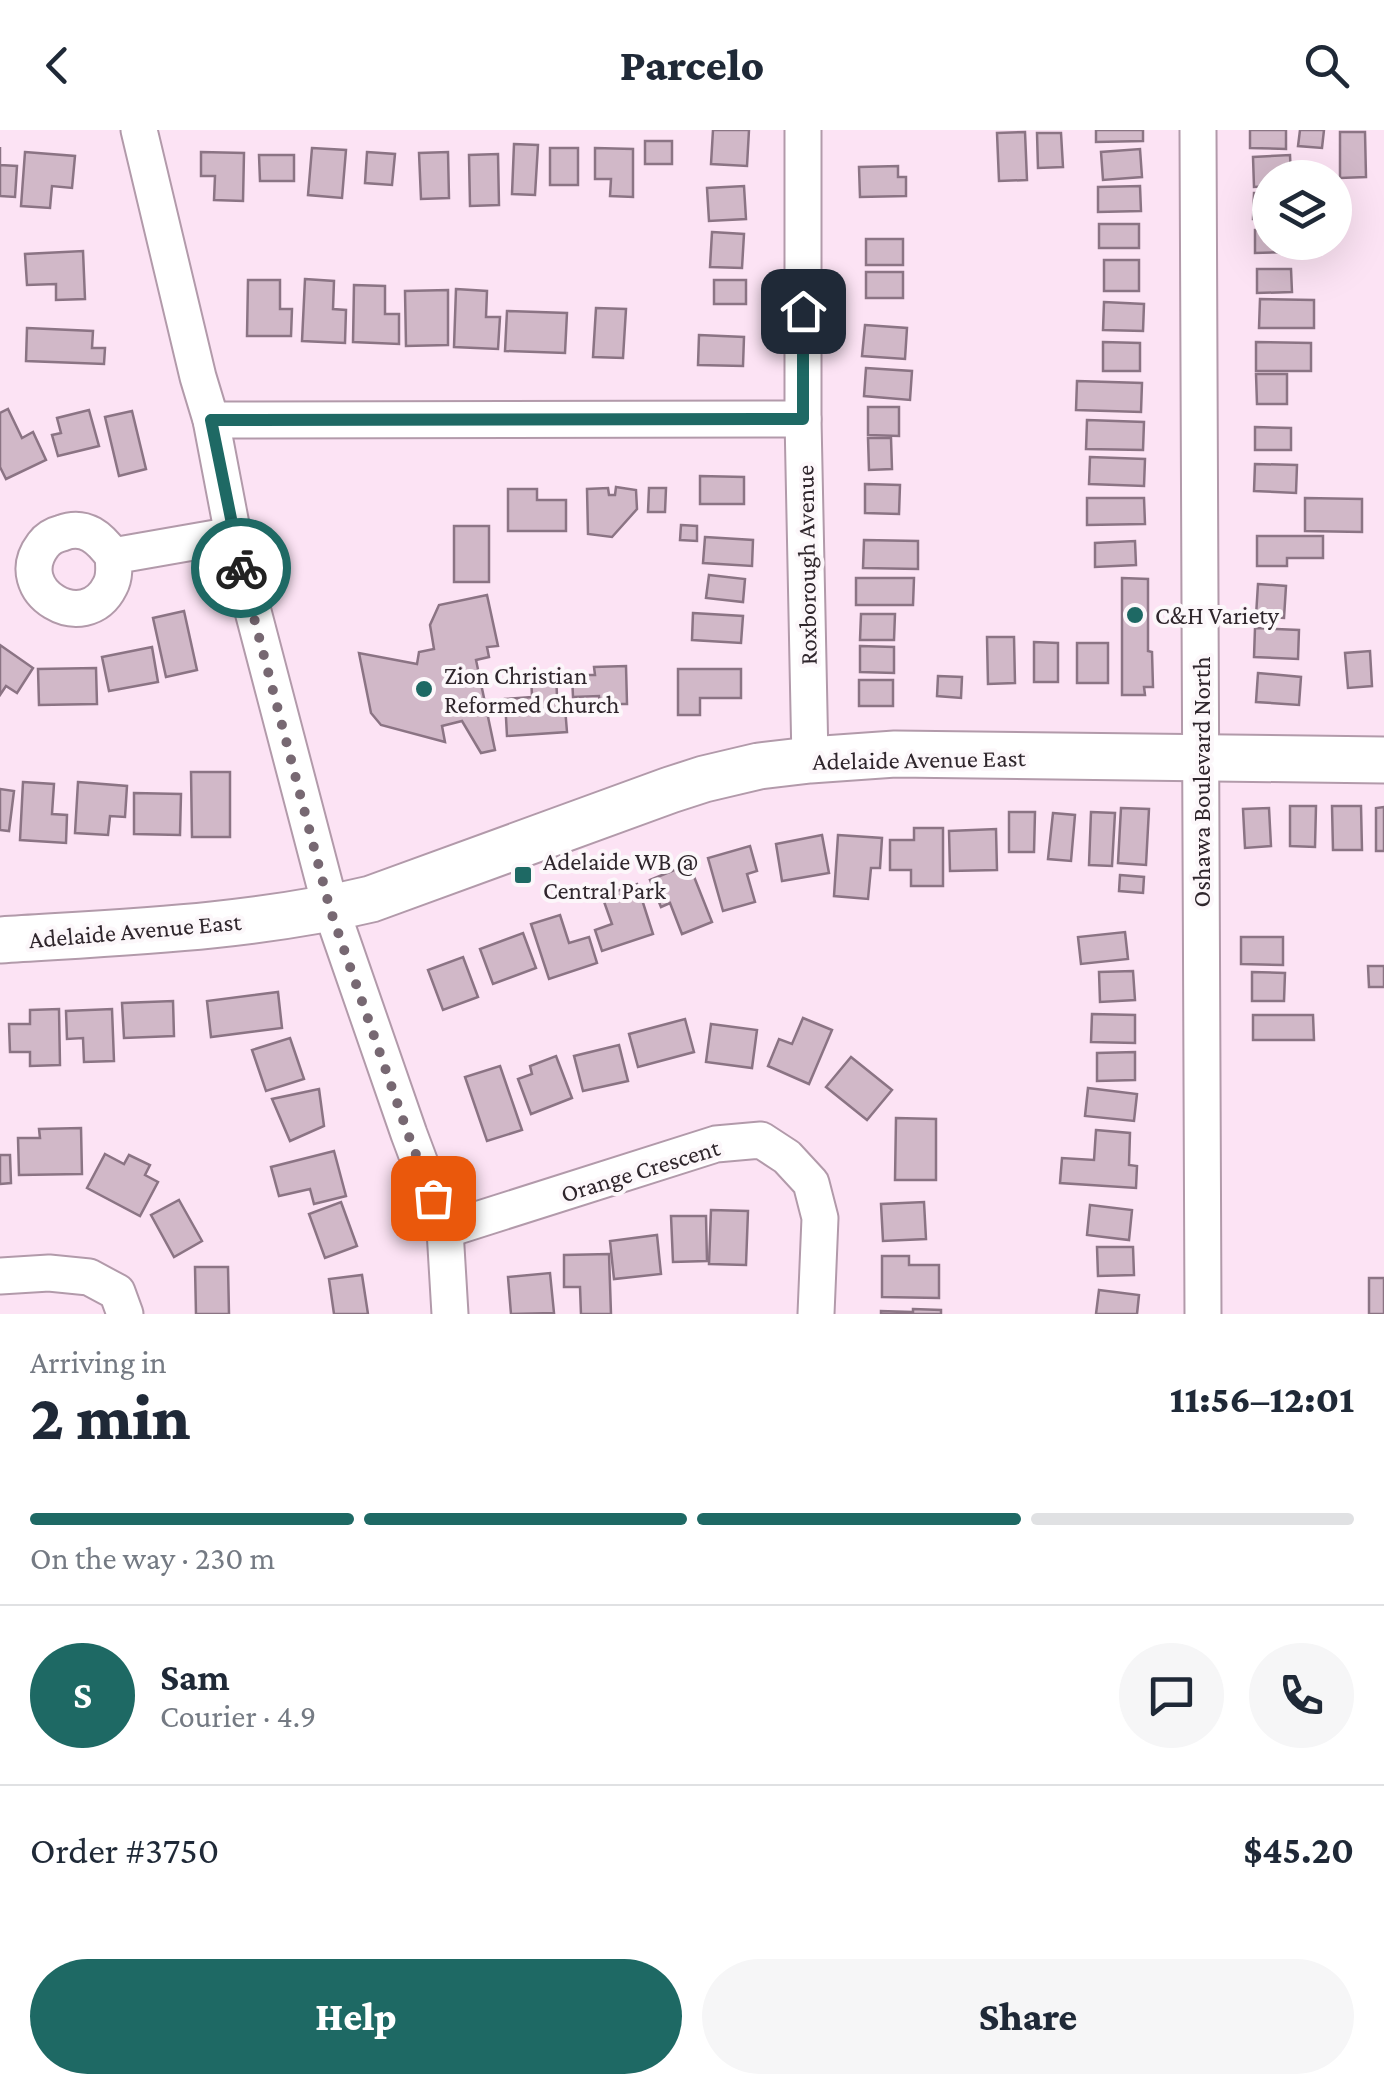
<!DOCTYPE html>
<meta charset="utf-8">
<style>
:root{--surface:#fff;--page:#f6f6f7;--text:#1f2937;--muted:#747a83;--line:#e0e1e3;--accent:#1e6964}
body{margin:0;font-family:"Crimson Pro",serif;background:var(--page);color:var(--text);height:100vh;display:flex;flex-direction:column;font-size:38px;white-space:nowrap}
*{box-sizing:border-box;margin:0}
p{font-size:32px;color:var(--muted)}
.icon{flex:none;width:55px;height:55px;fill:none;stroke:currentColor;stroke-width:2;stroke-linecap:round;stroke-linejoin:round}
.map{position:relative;height:1184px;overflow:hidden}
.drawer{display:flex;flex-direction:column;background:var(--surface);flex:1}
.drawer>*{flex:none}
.tools{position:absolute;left:1252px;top:30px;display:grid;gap:20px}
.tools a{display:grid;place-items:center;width:100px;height:100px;border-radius:50%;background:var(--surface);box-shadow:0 10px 40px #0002;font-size:50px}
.pin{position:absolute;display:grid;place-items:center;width:85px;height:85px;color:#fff;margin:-42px;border-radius:20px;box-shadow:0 5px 15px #0006}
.courier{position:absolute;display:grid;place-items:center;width:100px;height:100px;margin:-50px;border:8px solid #1e6964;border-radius:50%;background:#fff;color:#222;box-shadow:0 2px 12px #0007}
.summary em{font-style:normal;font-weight:800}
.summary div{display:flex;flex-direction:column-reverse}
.summary{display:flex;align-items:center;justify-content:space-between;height:170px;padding:0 30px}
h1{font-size:65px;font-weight:800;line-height:75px}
.bar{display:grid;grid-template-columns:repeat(4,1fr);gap:15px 10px;align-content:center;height:120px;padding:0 30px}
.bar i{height:12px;border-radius:8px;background:var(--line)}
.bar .on{background:var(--accent)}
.bar p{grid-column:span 4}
.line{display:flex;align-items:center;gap:25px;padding:0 30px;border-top:2px solid var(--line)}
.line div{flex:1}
.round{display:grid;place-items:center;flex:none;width:105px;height:105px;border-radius:52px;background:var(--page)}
.cta{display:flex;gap:20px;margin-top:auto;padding:20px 30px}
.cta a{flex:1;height:115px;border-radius:60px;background:var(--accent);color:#fff;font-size:40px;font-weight:800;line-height:115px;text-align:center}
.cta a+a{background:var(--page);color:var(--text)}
header{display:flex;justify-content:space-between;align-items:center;height:130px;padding:0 30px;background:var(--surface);font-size:45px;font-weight:800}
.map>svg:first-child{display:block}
</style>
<header><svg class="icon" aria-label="back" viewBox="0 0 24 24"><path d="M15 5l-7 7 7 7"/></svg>Parcelo<svg class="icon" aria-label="search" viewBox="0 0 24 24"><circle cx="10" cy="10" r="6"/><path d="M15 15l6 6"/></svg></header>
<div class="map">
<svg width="1384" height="1184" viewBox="0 0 1384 1184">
<rect width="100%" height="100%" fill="#fce3f4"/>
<g fill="#d1b8c8" stroke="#8b7484" stroke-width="2.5">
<path d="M 713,0 L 749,0 L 747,36 L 711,34 Z"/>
<path d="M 1096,0 L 1143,0 L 1143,11 L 1096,12 Z"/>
<path d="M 1250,0 L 1286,0 L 1286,19 L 1250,18 Z"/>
<path d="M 1300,0 L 1324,0 L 1322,18 L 1298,16 Z"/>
<path d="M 1025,2 L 1027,50 L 999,51 L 997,3 Z"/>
<path d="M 1340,2 L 1365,2 L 1366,47 L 1340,48 Z"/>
<path d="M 1037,3 L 1061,3 L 1063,37 L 1038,38 Z"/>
<rect x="645" y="11" width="27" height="23"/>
<path d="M 514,14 L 538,15 L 535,65 L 512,64 Z"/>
<path d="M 0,17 L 0,35 L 17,36 L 15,67 L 0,66 Z"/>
<path d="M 312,18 L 346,20 L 342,68 L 308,65 Z"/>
<rect x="550" y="18" width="28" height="37"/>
<path d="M 595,18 L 633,19 L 633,67 L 610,66 L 611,49 L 595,49 Z"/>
<path d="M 1140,19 L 1142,47 L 1103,50 L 1101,22 Z"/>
<path d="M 25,22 L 75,26 L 72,58 L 52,56 L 50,78 L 21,76 Z"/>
<path d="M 201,22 L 244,23 L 243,71 L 214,70 L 215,46 L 201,46 Z"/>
<path d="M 367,22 L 395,24 L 392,55 L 365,53 Z"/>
<path d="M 448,22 L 449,68 L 421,69 L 419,23 Z"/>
<path d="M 498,24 L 499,75 L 470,76 L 469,25 Z"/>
<path d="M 259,25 L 294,25 L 294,51 L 260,51 Z"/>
<path d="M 1290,25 L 1291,48 L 1270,48 L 1270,56 L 1254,57 L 1253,27 Z"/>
<path d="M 898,36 L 898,47 L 906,47 L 906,66 L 860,67 L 859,37 Z"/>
<path d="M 744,56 L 746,89 L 709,91 L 707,58 Z"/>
<path d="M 1140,56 L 1141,81 L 1098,82 L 1098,57 Z"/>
<path d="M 1254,63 L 1270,63 L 1270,89 L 1253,89 Z"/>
<rect x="1099" y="94" width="40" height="24"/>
<path d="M 1255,100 L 1270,100 L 1270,112 L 1289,112 L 1290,122 L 1255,123 Z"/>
<path d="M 712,102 L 744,104 L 742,138 L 710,137 Z"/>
<rect x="866" y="109" width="37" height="26"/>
<path d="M 83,121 L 85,169 L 56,170 L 56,154 L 27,155 L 25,124 Z"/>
<rect x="1104" y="130" width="35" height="31"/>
<path d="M 1257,139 L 1291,139 L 1292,162 L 1257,163 Z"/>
<rect x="866" y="142" width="37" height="26"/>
<path d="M 305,149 L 334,151 L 333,179 L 346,180 L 345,213 L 302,211 Z"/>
<path d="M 248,150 L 280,150 L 280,179 L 292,179 L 291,206 L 247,206 Z"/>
<rect x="714" y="150" width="32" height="24"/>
<path d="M 354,155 L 385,156 L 385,184 L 399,184 L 399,214 L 353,212 Z"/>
<path d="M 456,159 L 487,161 L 486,187 L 500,187 L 498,219 L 454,217 Z"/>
<path d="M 448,160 L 448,215 L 406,216 L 405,161 Z"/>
<path d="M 1260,169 L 1314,170 L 1314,198 L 1259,198 Z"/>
<path d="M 1104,172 L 1144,174 L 1143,201 L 1103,200 Z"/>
<path d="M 596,178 L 626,179 L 623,228 L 593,227 Z"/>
<path d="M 507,181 L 567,183 L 565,223 L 505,221 Z"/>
<path d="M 865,195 L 907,198 L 905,229 L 862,226 Z"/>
<path d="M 27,198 L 93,201 L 92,218 L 105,218 L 104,234 L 26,231 Z"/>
<path d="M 699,205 L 744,207 L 743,236 L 698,235 Z"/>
<path d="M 1103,212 L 1140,213 L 1140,241 L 1103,241 Z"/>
<path d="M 1256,212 L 1311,213 L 1311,241 L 1256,241 Z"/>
<path d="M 866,238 L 912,241 L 910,270 L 864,266 Z"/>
<path d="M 1256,244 L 1287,244 L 1287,274 L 1257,274 Z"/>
<path d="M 1077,251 L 1142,253 L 1141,282 L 1076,280 Z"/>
<path d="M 868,277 L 899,277 L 899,306 L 868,305 Z"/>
<path d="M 8,279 L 22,308 L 33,302 L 46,330 L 6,349 L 0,337 L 0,283 Z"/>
<path d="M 89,280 L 99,316 L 58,326 L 52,305 L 61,303 L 57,288 Z"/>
<path d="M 132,281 L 146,339 L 119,346 L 105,287 Z"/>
<path d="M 1087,290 L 1144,292 L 1143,320 L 1086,319 Z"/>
<path d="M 1255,297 L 1291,298 L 1291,320 L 1255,320 Z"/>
<path d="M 868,308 L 891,308 L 892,339 L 869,340 Z"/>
<path d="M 1090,327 L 1145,329 L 1144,356 L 1089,354 Z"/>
<path d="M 1255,334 L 1297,335 L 1296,363 L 1254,361 Z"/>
<path d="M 700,346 L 744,347 L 744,374 L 700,374 Z"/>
<path d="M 865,354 L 900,355 L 899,384 L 865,383 Z"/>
<path d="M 616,357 L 636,360 L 637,379 L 612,407 L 588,404 L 587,359 L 608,358 L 609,365 L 615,365 Z"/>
<path d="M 649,358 L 666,358 L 665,382 L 648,382 Z"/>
<path d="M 508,359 L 537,359 L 537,370 L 566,370 L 566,401 L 508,401 Z"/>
<path d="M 1087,368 L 1144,368 L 1145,394 L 1087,395 Z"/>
<path d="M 1305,368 L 1362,369 L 1362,402 L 1305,401 Z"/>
<path d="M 681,395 L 697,396 L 697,411 L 680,410 Z"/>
<rect x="454" y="396" width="35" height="56"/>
<path d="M 1257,406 L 1323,406 L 1323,428 L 1287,428 L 1287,436 L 1257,436 Z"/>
<path d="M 705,407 L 753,410 L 752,436 L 703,433 Z"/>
<path d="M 864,410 L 918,411 L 918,439 L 863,438 Z"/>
<path d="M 1135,411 L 1136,435 L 1095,437 L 1095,413 Z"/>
<path d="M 709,445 L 745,449 L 743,472 L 706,468 Z"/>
<path d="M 856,448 L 914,448 L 913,475 L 856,475 Z"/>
<path d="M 1122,448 L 1148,449 L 1148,521 L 1152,522 L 1153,557 L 1144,557 L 1145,565 L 1122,565 Z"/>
<path d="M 1258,454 L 1286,456 L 1284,488 L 1256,486 Z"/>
<path d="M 487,465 L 498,516 L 487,517 L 489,527 L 476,530 L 495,620 L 481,623 L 462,591 L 442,596 L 445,612 L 381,595 L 371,583 L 359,523 L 417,534 L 419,522 L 434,519 L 430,495 L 439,475 Z"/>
<path d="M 184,481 L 197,540 L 166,547 L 153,488 Z"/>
<path d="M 693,483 L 743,486 L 741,513 L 692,510 Z"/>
<path d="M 861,484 L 895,484 L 894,510 L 860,510 Z"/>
<path d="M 1255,498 L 1299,500 L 1298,529 L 1254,527 Z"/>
<path d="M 987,507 L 1014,507 L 1015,553 L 988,554 Z"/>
<path d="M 1034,512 L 1058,513 L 1058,552 L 1034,552 Z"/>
<rect x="1077" y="513" width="31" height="40"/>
<path d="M 0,515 L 33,538 L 17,563 L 6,556 L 0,565 Z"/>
<path d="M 860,516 L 894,517 L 894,543 L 860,542 Z"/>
<path d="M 152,517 L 158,552 L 109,561 L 102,527 Z"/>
<path d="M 1370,521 L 1372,556 L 1348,558 L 1345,523 Z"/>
<path d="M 626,536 L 627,574 L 600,574 L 599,566 L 573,567 L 572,545 L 595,545 L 594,537 Z"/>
<path d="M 96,538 L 97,574 L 39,575 L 38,539 Z"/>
<path d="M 678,539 L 741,539 L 741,568 L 700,568 L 700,585 L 678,585 Z"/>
<path d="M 556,543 L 557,566 L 564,565 L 567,602 L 507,606 L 505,569 L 532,567 L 531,545 Z"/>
<path d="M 1258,543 L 1301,547 L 1299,575 L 1256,572 Z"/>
<path d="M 938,546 L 962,547 L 961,568 L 937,566 Z"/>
<rect x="859" y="550" width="34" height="26"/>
<path d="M 191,642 L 230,642 L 230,707 L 192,707 Z"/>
<path d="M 23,652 L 54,654 L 52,684 L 67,685 L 66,713 L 20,710 Z"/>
<path d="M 78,652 L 127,656 L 125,687 L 110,686 L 108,705 L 75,703 Z"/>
<path d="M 0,659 L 14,661 L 9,701 L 0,700 Z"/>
<path d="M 134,663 L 181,664 L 180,705 L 134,704 Z"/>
<path d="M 1290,676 L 1316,676 L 1315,717 L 1290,716 Z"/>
<path d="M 1332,676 L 1361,676 L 1362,720 L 1333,720 Z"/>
<path d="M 1384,677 L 1384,721 L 1376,721 L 1376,678 Z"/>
<path d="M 1121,678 L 1149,679 L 1146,735 L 1118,733 Z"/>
<path d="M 1269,678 L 1271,716 L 1245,718 L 1243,679 Z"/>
<path d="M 1009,682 L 1035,682 L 1034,722 L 1009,722 Z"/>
<path d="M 1091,682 L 1115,683 L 1112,736 L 1089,735 Z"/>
<path d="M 1053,683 L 1075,685 L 1071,731 L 1048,729 Z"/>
<path d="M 914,698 L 943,698 L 943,756 L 911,756 L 911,740 L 890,740 L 890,710 L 914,710 Z"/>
<path d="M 996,699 L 997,740 L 950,741 L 949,701 Z"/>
<path d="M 822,705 L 829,743 L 782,751 L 776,714 Z"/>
<path d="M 838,705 L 882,708 L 880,738 L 871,738 L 868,769 L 834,766 Z"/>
<path d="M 750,716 L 757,741 L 747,744 L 755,772 L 723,781 L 708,728 Z"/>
<path d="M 689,734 L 712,792 L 682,804 L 670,773 L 661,777 L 650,750 Z"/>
<path d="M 1120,745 L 1144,747 L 1143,763 L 1119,761 Z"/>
<path d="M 637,754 L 653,804 L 602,821 L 595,800 L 612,794 L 602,766 Z"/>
<path d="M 560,785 L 569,813 L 589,807 L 597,833 L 549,849 L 531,794 Z"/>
<path d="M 1125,802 L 1128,829 L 1081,834 L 1078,807 Z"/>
<path d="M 523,803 L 536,838 L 493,854 L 480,819 Z"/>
<path d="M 1241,807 L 1283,807 L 1283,835 L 1241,834 Z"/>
<path d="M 463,827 L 478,867 L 443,880 L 428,840 Z"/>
<path d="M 1368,836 L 1384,836 L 1384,857 L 1369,857 Z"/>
<path d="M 1133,841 L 1135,870 L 1100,872 L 1099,842 Z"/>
<path d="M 1252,842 L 1285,843 L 1284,871 L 1252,871 Z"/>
<path d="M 278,862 L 282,898 L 211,907 L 207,871 Z"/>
<path d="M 173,871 L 174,906 L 124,908 L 122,873 Z"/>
<path d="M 59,879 L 60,935 L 30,936 L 30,922 L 10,922 L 9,894 L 30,894 L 30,880 Z"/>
<path d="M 112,879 L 114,931 L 84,932 L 83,908 L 67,909 L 66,881 Z"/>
<path d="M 1092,884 L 1135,885 L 1135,913 L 1091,912 Z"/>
<path d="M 1253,885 L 1313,885 L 1314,910 L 1253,910 Z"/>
<path d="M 803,888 L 832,900 L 809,954 L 768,936 L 779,909 L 792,914 Z"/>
<path d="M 685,889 L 694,922 L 638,937 L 629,904 Z"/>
<path d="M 711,894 L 757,900 L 752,938 L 706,932 Z"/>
<path d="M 290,908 L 304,949 L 266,961 L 252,920 Z"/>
<path d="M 619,915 L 628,951 L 583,961 L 574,926 Z"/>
<path d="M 1135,922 L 1135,950 L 1097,951 L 1097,923 Z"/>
<path d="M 556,926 L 572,968 L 531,984 L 518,949 L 532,944 L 530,936 Z"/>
<path d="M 851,927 L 892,960 L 867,990 L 826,957 Z"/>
<path d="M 500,936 L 522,1000 L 487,1011 L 465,947 Z"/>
<path d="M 1088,958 L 1137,964 L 1134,991 L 1085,986 Z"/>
<path d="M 319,959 L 324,996 L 290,1011 L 272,969 Z"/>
<path d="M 896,988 L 936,989 L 936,1050 L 895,1050 Z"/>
<path d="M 81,998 L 82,1044 L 19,1045 L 18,1008 L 40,1008 L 39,999 Z"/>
<path d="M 1096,1000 L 1130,1003 L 1129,1035 L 1137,1036 L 1136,1058 L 1060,1053 L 1062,1028 L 1094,1030 Z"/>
<path d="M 334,1021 L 346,1066 L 314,1074 L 310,1059 L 279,1066 L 271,1037 Z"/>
<path d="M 105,1024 L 124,1034 L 129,1025 L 150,1035 L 145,1045 L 158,1052 L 140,1086 L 87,1058 Z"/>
<path d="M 0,1025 L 10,1025 L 11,1053 L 0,1054 Z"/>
<path d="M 179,1070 L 202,1111 L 174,1127 L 151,1085 Z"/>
<path d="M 341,1072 L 357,1116 L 325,1128 L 309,1084 Z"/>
<path d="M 924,1072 L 926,1109 L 883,1111 L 881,1074 Z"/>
<path d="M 1090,1075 L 1132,1080 L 1129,1110 L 1087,1105 Z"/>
<path d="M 711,1080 L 748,1081 L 746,1135 L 709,1134 Z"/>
<path d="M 671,1086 L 706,1086 L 707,1131 L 673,1132 Z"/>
<path d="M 657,1105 L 661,1144 L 614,1149 L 610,1111 Z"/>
<path d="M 1097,1117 L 1133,1117 L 1134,1145 L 1098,1146 Z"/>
<path d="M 609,1124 L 611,1184 L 581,1184 L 580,1157 L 564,1157 L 564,1125 Z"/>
<path d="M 882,1126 L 909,1126 L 909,1135 L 939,1135 L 939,1168 L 882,1167 Z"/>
<path d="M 195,1137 L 228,1137 L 229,1184 L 196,1184 Z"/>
<path d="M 550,1143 L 554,1183 L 511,1184 L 508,1147 Z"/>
<path d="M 362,1145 L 368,1184 L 334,1184 L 329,1149 Z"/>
<rect x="1369" y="1148" width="15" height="36"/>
<path d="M 1099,1160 L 1139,1165 L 1137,1184 L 1096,1184 Z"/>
<path d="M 913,1179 L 941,1180 L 941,1184 L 881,1184 L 881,1181 L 913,1182 Z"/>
</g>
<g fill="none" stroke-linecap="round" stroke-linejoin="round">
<defs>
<g id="minor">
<path d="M 139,0 L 198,247 L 211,290 L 233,405 L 331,779 L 409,1004 L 445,1100 L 450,1184"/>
<path d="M 803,0 L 803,289 L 810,630"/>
<path d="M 1198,0 L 1203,1184"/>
<path d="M 211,290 L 803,289"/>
<path d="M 113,426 C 100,408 85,394 62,403 C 54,405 48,408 43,415 C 8,461 85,507 110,456 C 115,447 114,436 113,426 L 233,405"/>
<path d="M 445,1100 L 716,1014 L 761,1010 L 787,1027 L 811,1053 L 820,1088 L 816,1184"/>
<path d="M 0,1146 L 49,1143 L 89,1147 L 117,1162 L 125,1184"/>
</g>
<path id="major" d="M 0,810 C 124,802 250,798 371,769 L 670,660 L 704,649 L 759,636 L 810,630 L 895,624 L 1384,630"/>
</defs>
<use href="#minor" stroke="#b29aaa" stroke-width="39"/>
<use href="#major" stroke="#b29aaa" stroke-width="49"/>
<use href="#minor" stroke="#fff" stroke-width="35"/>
<use href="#major" stroke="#fff" stroke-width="45"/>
</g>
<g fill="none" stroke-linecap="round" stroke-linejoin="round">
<path stroke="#776872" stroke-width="10" stroke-dasharray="0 18" d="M 241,438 L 330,779 L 408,1004 L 433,1068"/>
<path stroke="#1e6964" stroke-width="12" d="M 241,438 L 211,290 L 803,289 L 803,181"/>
</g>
<g fill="#1e6964" stroke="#fcf7fa" stroke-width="4">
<circle cx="1135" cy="485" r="10"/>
<circle cx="424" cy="559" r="10"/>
<rect x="513" y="735" width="20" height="20" rx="5"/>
</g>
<g text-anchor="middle" stroke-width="8" stroke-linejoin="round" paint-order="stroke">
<g font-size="25" fill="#2f262c" stroke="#fcf7fa">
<text transform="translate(806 435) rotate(-91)" y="9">Roxborough Avenue</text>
<text transform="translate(919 629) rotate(-1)" y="9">Adelaide Avenue East</text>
<text transform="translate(1201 652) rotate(-90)" y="9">Oshawa Boulevard North</text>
<text transform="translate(135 800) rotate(-5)" y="9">Adelaide Avenue East</text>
<text transform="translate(640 1040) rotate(-17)" y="9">Orange Crescent</text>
</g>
<g font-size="25" fill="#2f262c" stroke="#fcf7fa" text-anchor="start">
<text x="1155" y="494">C&amp;H Variety</text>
<text x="444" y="554">Zion Christian<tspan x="444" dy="29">Reformed Church</tspan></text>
<text x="543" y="740">Adelaide WB @<tspan x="543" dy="29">Central Park</tspan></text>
</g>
</g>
</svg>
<div class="tools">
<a><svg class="icon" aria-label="layers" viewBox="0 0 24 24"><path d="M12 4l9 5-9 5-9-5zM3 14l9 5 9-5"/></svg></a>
</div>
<div class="pin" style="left:433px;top:1068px;background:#ea580c"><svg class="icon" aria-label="bag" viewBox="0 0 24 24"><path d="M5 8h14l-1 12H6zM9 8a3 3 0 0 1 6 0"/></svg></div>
<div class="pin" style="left:803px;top:181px;background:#1f2937"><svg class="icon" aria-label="home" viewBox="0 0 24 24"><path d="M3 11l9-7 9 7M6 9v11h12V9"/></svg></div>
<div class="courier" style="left:241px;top:438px"><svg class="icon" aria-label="bike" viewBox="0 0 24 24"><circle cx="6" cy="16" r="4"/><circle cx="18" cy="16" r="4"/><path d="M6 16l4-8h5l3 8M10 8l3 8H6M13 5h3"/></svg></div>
</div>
<section class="drawer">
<div class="summary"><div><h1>2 min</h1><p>Arriving in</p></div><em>11:56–12:01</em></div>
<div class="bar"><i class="on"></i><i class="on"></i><i class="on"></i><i></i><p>On the way · 230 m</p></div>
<div class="line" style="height:180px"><b class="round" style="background:var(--accent);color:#fff">S</b><div><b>Sam</b><p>Courier · 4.9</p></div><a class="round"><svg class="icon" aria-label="chat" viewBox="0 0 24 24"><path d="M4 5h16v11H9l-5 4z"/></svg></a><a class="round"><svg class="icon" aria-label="phone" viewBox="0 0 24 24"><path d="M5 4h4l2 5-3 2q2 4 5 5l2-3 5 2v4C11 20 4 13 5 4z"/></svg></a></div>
<div class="line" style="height:130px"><div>Order #3750</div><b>$45.20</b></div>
<div class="cta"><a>Help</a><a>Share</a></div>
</section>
